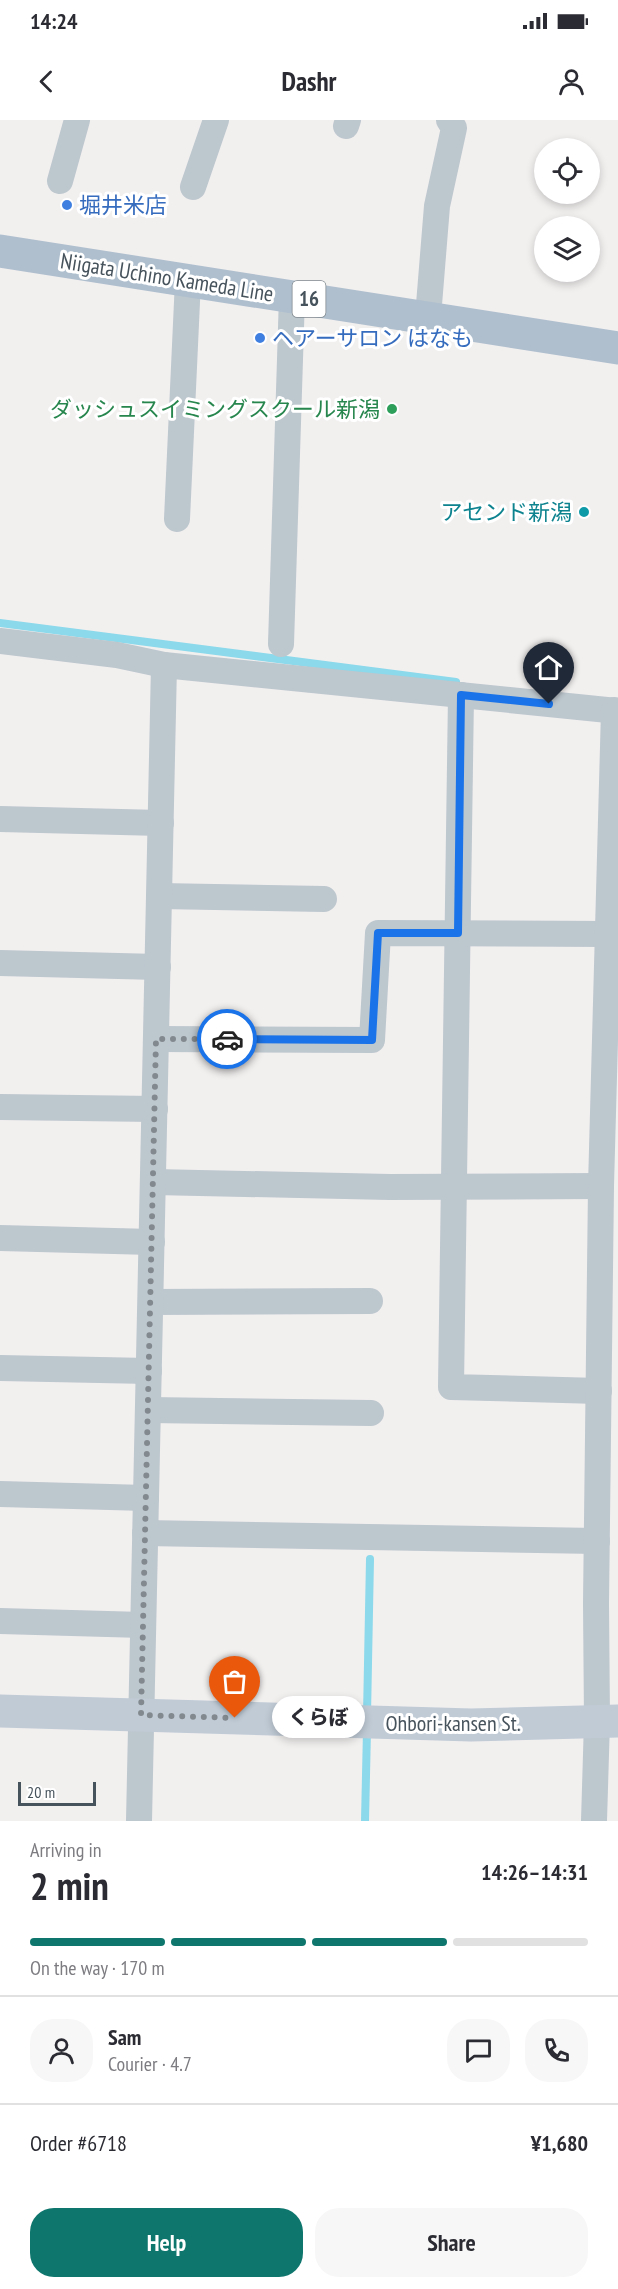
<!DOCTYPE html>
<meta charset="utf-8">
<style>
:root{--surface:#fff;--page:#f7f7f7;--text:#2b2b33;--muted:#7c7c81;--line:#e1e1e2;--accent:#0f766e}
body{margin:0;font-family:"PT Sans Narrow","Noto Sans JP",sans-serif;background:var(--page);color:var(--text);height:100vh;display:flex;flex-direction:column;font-size:22px;white-space:nowrap}
*{box-sizing:border-box;margin:0}
p{font-size:20px;color:var(--muted)}
.icon{flex:none;width:33px;height:33px;fill:none;stroke:currentColor;stroke-width:2;stroke-linecap:round;stroke-linejoin:round}
.map{position:relative;height:1701px;overflow:hidden}
.details{display:flex;flex-direction:column;background:var(--surface);flex:1}
.details>*{flex:none}
.tools{position:absolute;left:534px;top:18px;display:grid;gap:12px}
.tools a{display:grid;place-items:center;width:66px;height:66px;border-radius:50%;background:var(--surface);box-shadow:0 3px 9px #0003;font-size:30px}
.scale{position:absolute;left:18px;bottom:15px;width:78px;box-sizing:border-box;padding-left:6px;border:3px solid #47535c;border-top:0;font-size:16px;line-height:21px;white-space:nowrap;color:#47535c;-webkit-text-stroke:4px #fff;paint-order:stroke}
.pin{position:absolute;display:grid;place-items:center;width:51px;height:51px;color:#fff;margin:-62px -26px;border-radius:50% 50% 50% 0;rotate:-45deg;box-shadow:0 0 6px #0007}
.pin .icon{rotate:45deg}
.courier{position:absolute;display:grid;place-items:center;width:60px;height:60px;margin:-30px;border:4px solid #1a73e8;border-radius:50%;background:#fff;color:#222;box-shadow:0 2px 8px #0007}
.bubble{position:absolute;height:42px;border-radius:21px;background:var(--surface);box-shadow:0 3px 9px #0003;font-size:20px;font-weight:800;line-height:42px;text-align:center}
.head em{font-style:normal;font-weight:800}
.head div{display:flex;flex-direction:column-reverse}
.head{display:flex;align-items:center;justify-content:space-between;height:102px;padding:0 30px}
h1{font-size:39px;font-weight:800;line-height:45px}
.bar{display:grid;grid-template-columns:repeat(4,1fr);gap:9px 6px;align-content:center;height:72px;padding:0 30px}
.bar i{height:8px;border-radius:4px;background:var(--line)}
.bar .selected{background:var(--accent)}
.bar p{grid-column:span 4}
.line{display:flex;align-items:center;gap:15px;padding:0 30px;border-top:2px solid var(--line)}
.line div{flex:1}
.round{display:grid;place-items:center;flex:none;width:63px;height:63px;border-radius:24px;background:var(--page)}
.primary-button{display:flex;gap:12px;margin-top:auto;padding:12px 30px}
.primary-button a{flex:1;height:69px;border-radius:24px;background:var(--accent);color:#fff;font-size:24px;font-weight:800;line-height:69px;text-align:center}
.primary-button a+a{background:var(--page);color:var(--text)}
.status{display:flex;justify-content:space-between;align-items:center;height:42px;padding:0 30px;background:var(--surface);direction:ltr}
.status svg{height:16px;fill:currentColor}
header{display:flex;justify-content:space-between;align-items:center;height:78px;padding:0 30px;background:var(--surface);font-size:27px;font-weight:800}
.map>svg:first-child{display:block}
</style>
<div class="status"><b>14:24</b><svg viewBox="0 0 49 12"><path d="M0 12V9h3v3zM5 12V6h3v6zM10 12V3h3v9zM15 12V0h3v12zM26 1h20v11H26zM47 4h2v5h-2z"/></svg></div>
<header><svg class="icon" aria-label="back" viewBox="0 0 24 24"><path d="M15 5l-7 7 7 7"/></svg>Dashr<svg class="icon" aria-label="person" viewBox="0 0 24 24"><circle cx="12" cy="8" r="4"/><path d="M4 21q1-7 8-7t8 7"/></svg></header>
<div class="map">
<svg width="618" height="1701" viewBox="0 0 618 1701">
<rect width="100%" height="100%" fill="#f2efef"/>
<g fill="none" stroke-linecap="round" stroke-linejoin="round">
<g stroke="#8bd9eb" stroke-width="8">
<path d="M 0,503 L 456,562"/>
<path d="M 367,1595 L 370,1439"/>
<path d="M 365,1701 L 367,1610"/>
</g>
<g stroke="#bdc7ce" stroke-width="26">
<path d="M 346,6 L 348,0"/>
<path d="M 60,61 L 77,0"/>
<path d="M 193,67 L 216,0"/>
<path d="M 428,197 L 437,86 L 454,8 L 449,0"/>
<path d="M 177,399 L 188,160"/>
<path d="M 0,521 L 117,535 L 164,545 L 618,591"/>
<path d="M 281,524 L 292,176"/>
<path d="M 461,575 L 451,1267 L 599,1271"/>
<path d="M 0,699 L 161,703"/>
<path d="M 159,776 L 324,779"/>
<path d="M 0,843 L 158,847"/>
<path d="M 156,919 L 372,920 L 378,813 L 608,814"/>
<path d="M 0,987 L 155,989"/>
<path d="M 154,1062 L 390,1067 L 601,1066"/>
<path d="M 0,1118 L 152,1122"/>
<path d="M 151,1182 L 370,1181"/>
<path d="M 0,1248 L 149,1251"/>
<path d="M 148,1290 L 371,1293"/>
<path d="M 0,1374 L 146,1378"/>
<path d="M 145,1413 L 597,1421"/>
<path d="M 0,1501 L 143,1505"/>
<path d="M 139,1701 L 164,545"/>
<path d="M 594,1701 L 597,1601 L 596,1484 L 601,1066 L 614,590"/>
</g>
<path stroke="#c0cbd6" stroke-width="33" d="M 0,1591 L 471,1605 L 618,1601"/>
<path stroke="#afbfce" stroke-width="33" d="M 0,131 L 618,228"/>
</g>
<g fill="none" stroke-linecap="round" stroke-linejoin="round">
<path stroke="#838a8f" stroke-width="6" stroke-dasharray="0 10.8" d="M 227,919 L 156,919 L 141,1595 L 235,1598"/>
<path stroke="#1a73e8" stroke-width="8" d="M 227,919 L 372,920 L 378,813 L 458,813 L 461,575 L 549,584"/>
</g>
<g fill="#3f7fe0" stroke="#fff" stroke-width="2">
<circle cx="67" cy="85" r="6"/>
<circle cx="260" cy="218" r="6"/>
</g>
<circle fill="#2e9e5b" stroke="#fff" stroke-width="2" cx="392" cy="289" r="6"/>
<circle fill="#0f9aa8" stroke="#fff" stroke-width="2" cx="584" cy="392" r="6"/>
<g text-anchor="middle" stroke-width="6" stroke-linejoin="round" paint-order="stroke">
<rect fill="#fff" stroke="#7e878d" stroke-width="1.5" x="292.5" y="161" width="33" height="36" rx="4.5"/>
<g font-size="21" font-weight="bold" fill="#47535c">
<text x="309" y="186">16</text>
</g>
<g font-size="22" fill="#366cbe" stroke="#fff" text-anchor="start">
<text x="79" y="93">堀井米店</text>
<text x="272" y="226">ヘアーサロン はなも</text>
</g>
<g font-size="22" fill="#47535c" stroke="#fff">
<text transform="translate(167 157) rotate(9)" y="8">Niigata Uchino Kameda Line</text>
<text x="453" y="1611">Ohbori-kansen St.</text>
</g>
<g font-size="22" fill="#27864d" stroke="#fff" text-anchor="end">
<text x="380" y="297">ダッシュスイミングスクール新潟</text>
</g>
<g font-size="22" fill="#0d838f" stroke="#fff" text-anchor="end">
<text x="572" y="400">アセンド新潟</text>
</g>
</g>
</svg>
<div class="tools">
<a><svg class="icon" aria-label="locate" viewBox="0 0 24 24"><circle cx="12" cy="12" r="6"/><path d="M12 2v4M12 18v4M2 12h4M18 12h4"/></svg></a>
<a><svg class="icon" aria-label="layers" viewBox="0 0 24 24"><path d="M12 4l9 5-9 5-9-5zM3 14l9 5 9-5"/></svg></a>
</div>
<div class="scale">20 m</div>
<div class="pin" style="left:235px;top:1598px;background:#ea580c"><svg class="icon" aria-label="bag" viewBox="0 0 24 24"><path d="M5 8h14l-1 12H6zM9 8a3 3 0 0 1 6 0"/></svg></div>
<div class="pin" style="left:549px;top:584px;background:#1f2937"><svg class="icon" aria-label="home" viewBox="0 0 24 24"><path d="M3 11l9-7 9 7M6 9v11h12V9"/></svg></div>
<div class="courier" style="left:227px;top:919px"><svg class="icon" aria-label="car" viewBox="0 0 24 24"><path d="M5 17H2v-5l4-1 3-4h7l3 4 3 1v5h-3M9 17h6M6 11h13"/><circle cx="7" cy="17" r="2"/><circle cx="17" cy="17" r="2"/></svg></div>
<div class="bubble" style="left:272px;top:1576px;width:93px">くらぼ</div>
</div>
<section class="details">
<div class="head"><div><h1>2 min</h1><p>Arriving in</p></div><em>14:26–14:31</em></div>
<div class="bar"><i class="selected"></i><i class="selected"></i><i class="selected"></i><i></i><p>On the way · 170 m</p></div>
<div class="line" style="height:108px"><a class="round"><svg class="icon" aria-label="person" viewBox="0 0 24 24"><circle cx="12" cy="8" r="4"/><path d="M4 21q1-7 8-7t8 7"/></svg></a><div><b>Sam</b><p>Courier · 4.7</p></div><a class="round"><svg class="icon" aria-label="chat" viewBox="0 0 24 24"><path d="M4 5h16v11H9l-5 4z"/></svg></a><a class="round"><svg class="icon" aria-label="phone" viewBox="0 0 24 24"><path d="M5 4h4l2 5-3 2q2 4 5 5l2-3 5 2v4C11 20 4 13 5 4z"/></svg></a></div>
<div class="line" style="height:78px"><div>Order #6718</div><b>¥1,680</b></div>
<div class="primary-button"><a>Help</a><a>Share</a></div>
</section>
